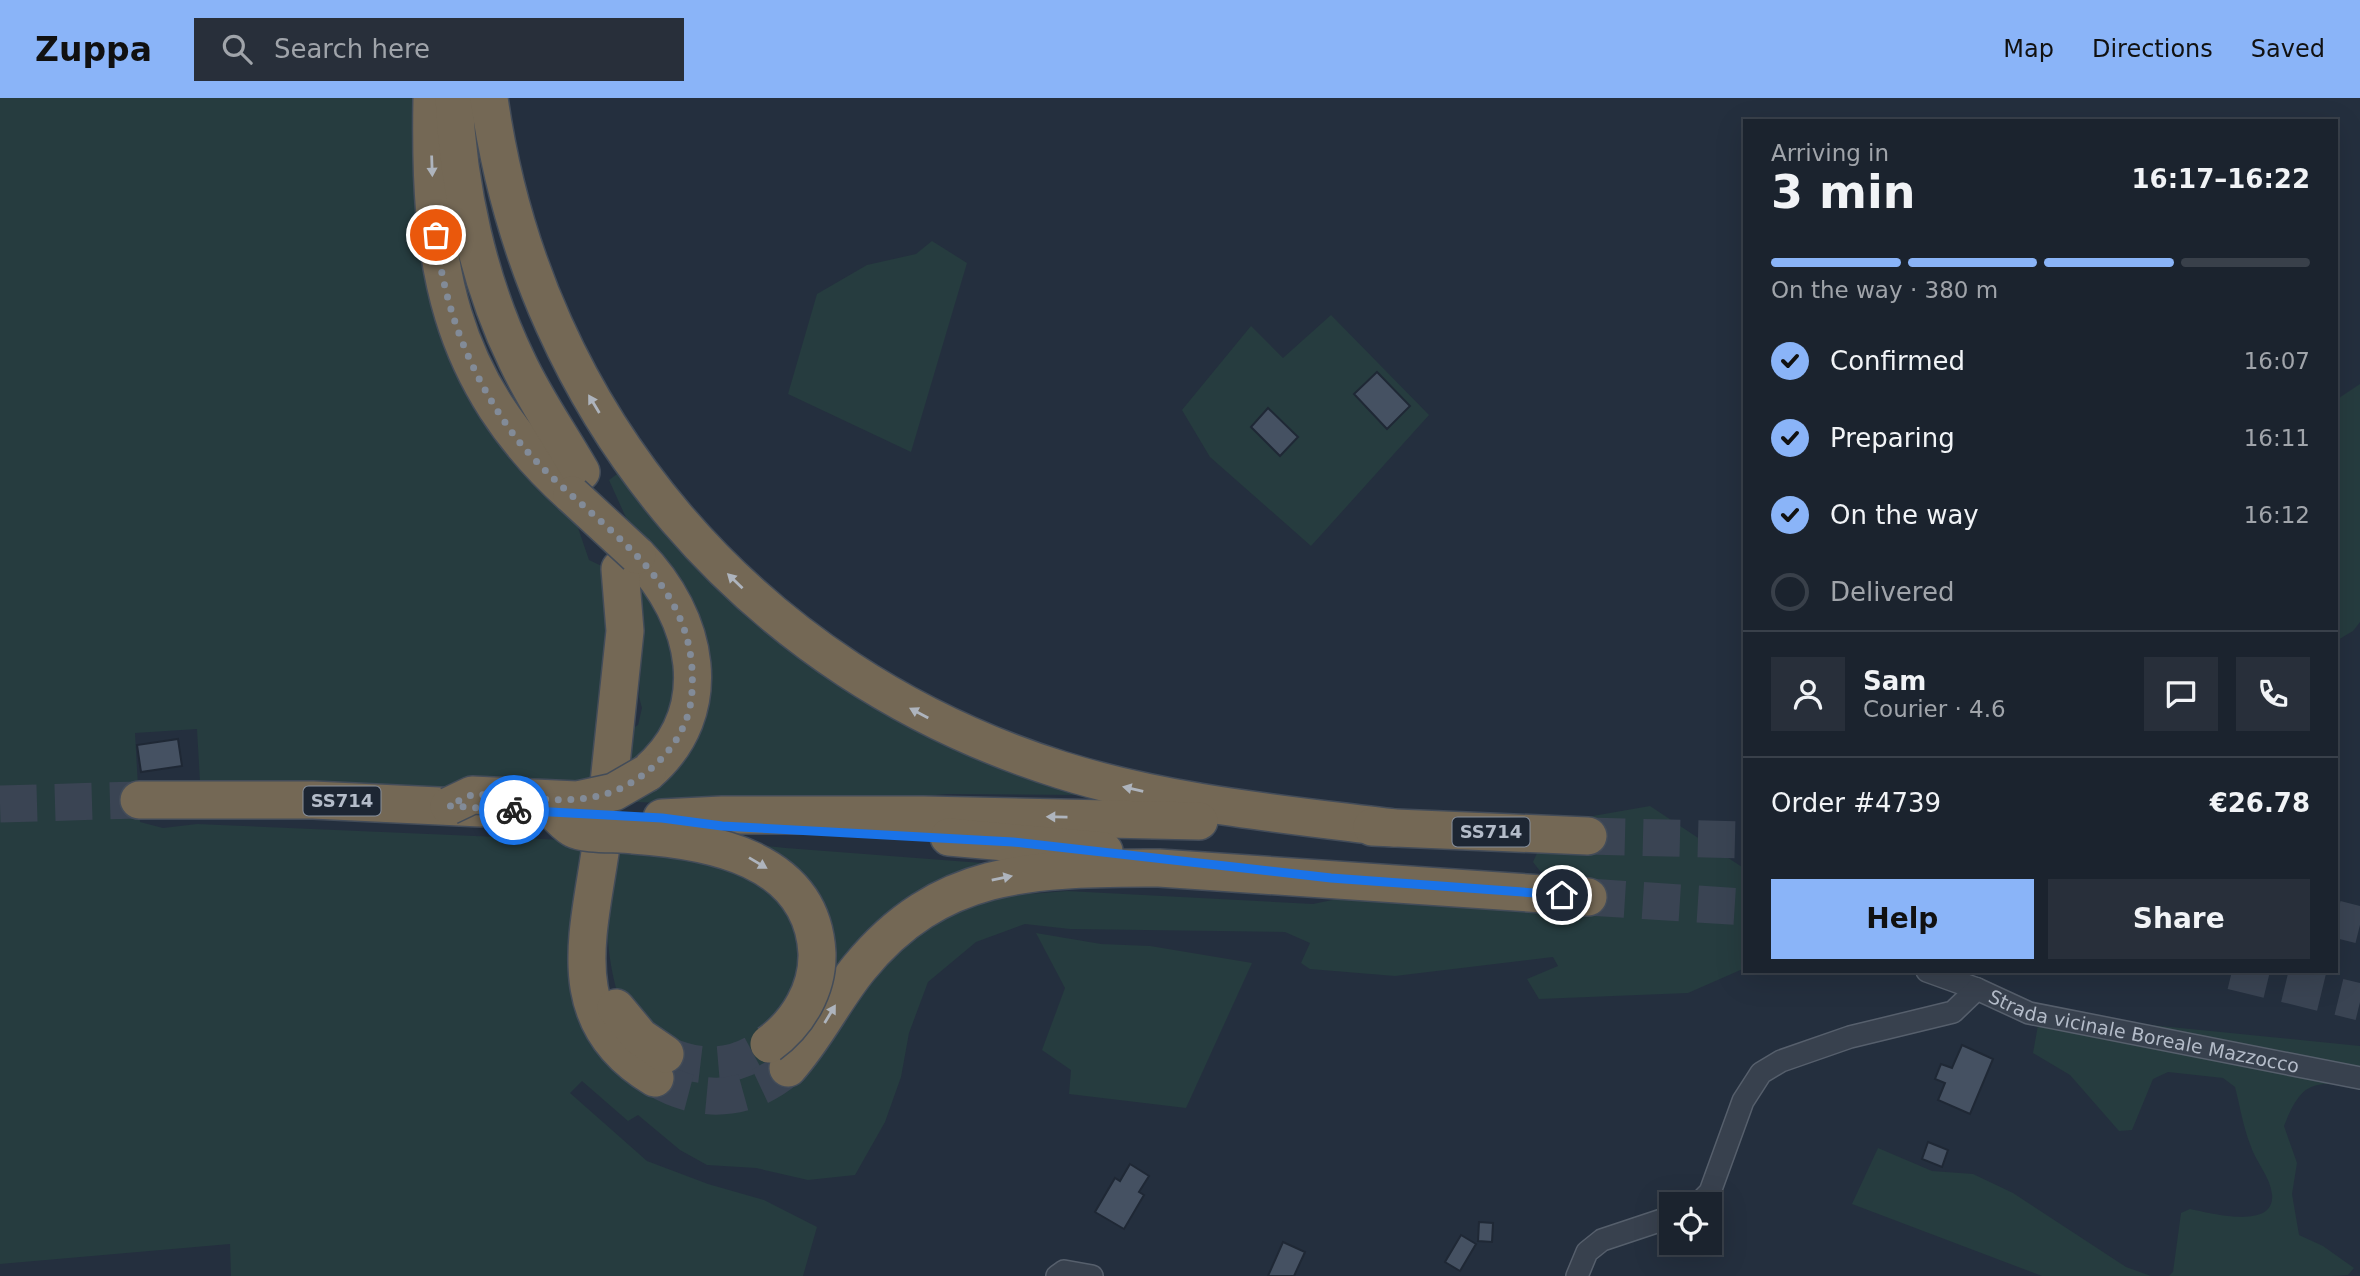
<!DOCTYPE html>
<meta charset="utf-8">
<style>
:root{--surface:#1b232e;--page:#282f3a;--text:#f1f3f6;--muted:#a0a4aa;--line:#39404a;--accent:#8ab4f8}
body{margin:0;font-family:"DejaVu Sans",sans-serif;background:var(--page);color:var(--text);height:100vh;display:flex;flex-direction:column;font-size:26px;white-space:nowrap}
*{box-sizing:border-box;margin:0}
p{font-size:23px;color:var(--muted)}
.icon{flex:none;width:38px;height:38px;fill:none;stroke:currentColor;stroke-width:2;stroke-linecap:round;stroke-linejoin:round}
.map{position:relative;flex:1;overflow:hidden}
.side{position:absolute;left:1743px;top:21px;width:595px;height:854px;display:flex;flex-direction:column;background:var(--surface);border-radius:0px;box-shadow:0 7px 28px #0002,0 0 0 2px var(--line)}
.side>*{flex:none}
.controls{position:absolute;left:1659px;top:1094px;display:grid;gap:14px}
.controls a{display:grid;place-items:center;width:63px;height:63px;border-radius:0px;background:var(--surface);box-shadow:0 7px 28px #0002,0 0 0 2px var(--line);font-size:35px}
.pin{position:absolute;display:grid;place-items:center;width:60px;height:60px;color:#fff;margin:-30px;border:4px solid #fff;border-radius:50%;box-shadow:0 2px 7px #0007}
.courier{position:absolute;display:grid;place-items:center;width:70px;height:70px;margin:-35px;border:5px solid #1a73e8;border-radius:50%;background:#fff;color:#222;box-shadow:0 2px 9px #0007}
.overview em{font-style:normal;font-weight:700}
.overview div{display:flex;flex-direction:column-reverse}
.overview{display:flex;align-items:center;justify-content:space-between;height:119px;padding:0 28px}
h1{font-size:46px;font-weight:700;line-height:52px}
.bar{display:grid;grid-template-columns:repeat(4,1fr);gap:10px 7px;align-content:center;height:84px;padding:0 28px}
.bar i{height:9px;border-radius:5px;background:var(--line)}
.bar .on{background:var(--accent)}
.bar p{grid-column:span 4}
.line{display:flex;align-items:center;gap:18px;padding:0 28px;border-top:2px solid var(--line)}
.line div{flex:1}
.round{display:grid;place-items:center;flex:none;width:74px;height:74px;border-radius:0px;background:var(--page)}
ol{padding:0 28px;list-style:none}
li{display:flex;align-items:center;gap:21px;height:77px}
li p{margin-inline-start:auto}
li .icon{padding:7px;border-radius:50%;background:var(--accent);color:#111;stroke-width:4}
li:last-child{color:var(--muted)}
li i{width:38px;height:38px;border:4px solid var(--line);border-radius:50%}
.button{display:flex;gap:14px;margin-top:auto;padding:14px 28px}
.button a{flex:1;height:80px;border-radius:0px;background:var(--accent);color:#111;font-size:28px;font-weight:700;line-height:80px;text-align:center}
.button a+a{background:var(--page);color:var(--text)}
header{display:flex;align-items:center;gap:42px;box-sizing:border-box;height:98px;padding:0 35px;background:var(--accent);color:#111}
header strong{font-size:33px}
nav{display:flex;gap:38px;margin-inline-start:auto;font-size:24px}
.search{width:490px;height:63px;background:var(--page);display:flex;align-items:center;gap:18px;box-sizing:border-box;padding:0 24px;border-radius:0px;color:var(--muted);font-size:26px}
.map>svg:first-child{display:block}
</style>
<header>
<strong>Zuppa</strong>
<div class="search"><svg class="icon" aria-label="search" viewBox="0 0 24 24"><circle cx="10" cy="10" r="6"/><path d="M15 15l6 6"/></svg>Search here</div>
<nav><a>Map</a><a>Directions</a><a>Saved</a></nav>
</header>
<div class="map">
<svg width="2360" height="1178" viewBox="0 0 2360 1178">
<rect width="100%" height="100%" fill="#242f3e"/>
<g fill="#263c3f">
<path d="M 0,0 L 422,0 L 428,155 L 571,409 L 589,462 L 606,470 L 610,500 L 595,689 L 563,694 L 308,684 L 200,684 L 197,631 L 135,635 L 140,724 L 163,730 L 197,726 L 588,743 L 583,911 L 617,894 C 601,833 608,802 617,741 L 664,743 L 767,784 L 804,843 L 792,975 L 801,984 L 826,950 L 846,915 L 892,855 L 945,818 L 1004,798 L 1067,793 L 1313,806 L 1366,795 L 1550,779 L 1540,773 L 1533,764 L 1537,755 L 1588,738 L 1587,719 L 1650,708 L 1745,771 L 1745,870 L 1688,895 L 1539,901 L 1527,881 L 1558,868 L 1553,859 L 1395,878 L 1310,871 L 1301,865 L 1310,845 L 1285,834 L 1070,831 L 1025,826 L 976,844 L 928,884 L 909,935 L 901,979 L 885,1024 L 855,1077 L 808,1082 L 756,1070 L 707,1067 L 680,1052 L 638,1017 L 628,1023 L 582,983 L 570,995 L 647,1063 L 708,1086 L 764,1102 L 817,1129 L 803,1178 L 231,1178 L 230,1146 L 0,1166 Z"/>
<path d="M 932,143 L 967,165 L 911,354 L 788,296 L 817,196 L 867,167 L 916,156 Z"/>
<path d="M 1331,217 L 1429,317 L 1311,448 L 1210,359 L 1182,312 L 1251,228 L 1283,260 Z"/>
<path d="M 2360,286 L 2360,524 L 2353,533 L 2336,543 L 2336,302 Z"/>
<path d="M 625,370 L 699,460 L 1082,697 L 948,696 L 775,710 L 637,704 L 635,701 L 696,625 L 636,442 L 609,382 Z"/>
<path d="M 638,480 L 672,530 L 676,615 L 627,675 L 633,630 L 638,627 L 642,610 L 639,599 L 643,527 Z"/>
<path d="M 757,747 L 786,750 L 995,766 L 842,871 L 825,877 Z"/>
<path d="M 1036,835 L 1101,846 L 1150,848 L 1252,865 L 1186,1010 L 1069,996 L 1071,972 L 1042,952 L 1065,890 Z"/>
<path d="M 2040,916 L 2360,948 L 2360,990 C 2313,981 2301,984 2284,1028 L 2297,1065 L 2292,1096 L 2299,1137 L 2323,1148 L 2354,1170 L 2348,1177 L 2332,1178 L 2169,1178 L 2173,1174 L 2181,1115 L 2190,1111 C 2210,1115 2276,1133 2272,1096 C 2270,1078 2255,1063 2250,1046 C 2243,1028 2240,1008 2235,989 L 2223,980 L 2168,974 L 2153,981 L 2132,1032 L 2119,1033 L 2070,977 L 2033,955 Z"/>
<path d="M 1878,1050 L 1932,1073 L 1973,1076 L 2013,1095 L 2126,1169 L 2151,1178 L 2042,1178 L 1852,1106 Z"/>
</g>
<g fill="#455162" stroke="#1f2835" stroke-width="2">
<path d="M 1377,274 L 1410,308 L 1387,331 L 1354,296 Z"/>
<path d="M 1268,310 L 1298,339 L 1280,358 L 1251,329 Z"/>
<path d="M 178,641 L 182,668 L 141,674 L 137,647 Z"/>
<path d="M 1962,947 L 1993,961 L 1970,1016 L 1938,1002 L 1945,985 L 1935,981 L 1941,966 L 1952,970 Z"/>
<path d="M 1928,1044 L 1948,1052 L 1942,1069 L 1922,1061 Z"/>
<path d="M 1130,1066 L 1149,1078 L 1139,1094 L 1144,1097 L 1124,1131 L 1095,1114 L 1115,1080 L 1120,1083 Z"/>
<path d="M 1479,1124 L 1493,1125 L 1492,1144 L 1478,1143 Z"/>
<path d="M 1461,1137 L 1476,1146 L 1460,1173 L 1445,1164 Z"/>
<path d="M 1283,1144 L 1305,1154 L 1294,1178 L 1268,1178 Z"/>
</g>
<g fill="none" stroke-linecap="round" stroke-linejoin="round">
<g stroke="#3a4453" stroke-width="37" stroke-dasharray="37 18" stroke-linecap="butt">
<path d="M 0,706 L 139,702"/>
<path d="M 1588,738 L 1745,742"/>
<path d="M 1588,799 L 1745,809"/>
<path d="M 2336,821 L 2360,827"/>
<path d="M 2232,873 L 2360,904"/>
<path d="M 665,956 C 702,973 736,971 769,946"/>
<path d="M 655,980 C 700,1007 748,1004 788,970"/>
</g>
<defs>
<g id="street">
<path d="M 1927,873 L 1977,891"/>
<path id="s1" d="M 1698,1106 L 1710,1094 L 1743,1003 L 1761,975 L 1781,963 L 1850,939 L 1953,914 L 1977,891 L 2029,915 L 2360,980"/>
<path d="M 1057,1178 L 1064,1173 L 1092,1178"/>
<path d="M 1577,1178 L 1587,1154 L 1602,1142 L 1671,1119"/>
</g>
<g id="highway">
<path d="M 432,0 C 429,163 445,282 572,397"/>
<path d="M 454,0 C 458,89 478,183 517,263 C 535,302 560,337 581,374"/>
<path d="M 489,0 C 534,321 753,575 1061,672 C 1169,706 1283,716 1394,730"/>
<path d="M 637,457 C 698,519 719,613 647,675"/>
<path d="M 609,685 L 625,533 L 620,471"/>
<path d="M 139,702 L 313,702 L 481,710"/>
<path d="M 662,720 L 722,717 L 924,717 L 1199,723"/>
<path d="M 1372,729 L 1588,738"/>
<path d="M 949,739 L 1104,753"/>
<path d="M 602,741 C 590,832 557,922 655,980"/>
<path d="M 616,910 L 640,939 L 665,956"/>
<path d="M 788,970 C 816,939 833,902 859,870 C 942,768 1038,771 1159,770 L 1588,799"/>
</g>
</defs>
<use href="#street" stroke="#565f6c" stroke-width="24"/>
<use href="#highway" stroke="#434c59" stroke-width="40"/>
<use href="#street" stroke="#38414e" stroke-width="21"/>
<use href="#highway" stroke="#746855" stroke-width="37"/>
<defs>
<g id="highway-bridge">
<path d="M 572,397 L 637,457"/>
<path d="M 449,708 L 472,697 L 577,702 L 614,694 L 647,675"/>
<path d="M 554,714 C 560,719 567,728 574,731 C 585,737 619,735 633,737 C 707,742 812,759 817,855 C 818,891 798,925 769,946"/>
</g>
</defs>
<use href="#highway-bridge" stroke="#434c59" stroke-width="40" stroke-linecap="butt"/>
<use href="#highway-bridge" stroke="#746855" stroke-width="37"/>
</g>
<defs><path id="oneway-solid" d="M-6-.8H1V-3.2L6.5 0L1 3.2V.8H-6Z" transform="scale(1.75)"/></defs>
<g fill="#aeb4bd">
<use href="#oneway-solid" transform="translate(432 68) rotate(88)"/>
<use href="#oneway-solid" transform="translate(594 306) rotate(-121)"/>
<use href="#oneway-solid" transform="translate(735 483) rotate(-136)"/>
<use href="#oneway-solid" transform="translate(919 615) rotate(-152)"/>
<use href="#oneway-solid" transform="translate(1133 691) rotate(-167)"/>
<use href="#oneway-solid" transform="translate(1057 719) rotate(-179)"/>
<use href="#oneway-solid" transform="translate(758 765) rotate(31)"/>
<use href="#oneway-solid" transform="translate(1002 780) rotate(-12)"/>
<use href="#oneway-solid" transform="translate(830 916) rotate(-59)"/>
</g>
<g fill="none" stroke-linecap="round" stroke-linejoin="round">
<path stroke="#828b98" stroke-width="7" stroke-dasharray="0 12.6" d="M 436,137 C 444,209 469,274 511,333 C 574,421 700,467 692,593 C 690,634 663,666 629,686 C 592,708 546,701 505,699 C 495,698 483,696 473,697 C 465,698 456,705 449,708 L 514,712"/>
<path stroke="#1a73e8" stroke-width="9" d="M 514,712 L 662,720 L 722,728 L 1013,744 L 1331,780 L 1562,797"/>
</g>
<g text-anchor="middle" stroke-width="7" stroke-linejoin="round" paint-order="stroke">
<g fill="#1d2633" stroke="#878f9c" stroke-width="2">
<rect x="303.5" y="688.5" width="77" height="29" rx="5"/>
<rect x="1452.5" y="719.5" width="77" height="29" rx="5"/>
</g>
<g font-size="18" font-weight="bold" fill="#b4bcc9">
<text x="342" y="709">SS714</text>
<text x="1491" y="740">SS714</text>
</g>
<g font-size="19" fill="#b4bcc9" stroke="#1d2633">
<text dy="7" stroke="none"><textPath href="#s1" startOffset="556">Strada vicinale Boreale Mazzocco</textPath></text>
</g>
</g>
</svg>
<div class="controls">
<a><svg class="icon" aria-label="locate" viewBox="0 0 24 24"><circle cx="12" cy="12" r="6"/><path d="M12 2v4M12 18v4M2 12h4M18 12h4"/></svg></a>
</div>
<div class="pin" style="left:436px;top:137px;background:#ea580c"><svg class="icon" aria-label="bag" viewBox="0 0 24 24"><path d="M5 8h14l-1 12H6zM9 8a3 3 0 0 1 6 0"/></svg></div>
<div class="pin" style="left:1562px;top:797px;background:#1f2937"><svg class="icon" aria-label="home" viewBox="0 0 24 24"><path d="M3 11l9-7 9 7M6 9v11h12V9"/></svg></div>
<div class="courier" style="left:514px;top:712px"><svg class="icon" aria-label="bike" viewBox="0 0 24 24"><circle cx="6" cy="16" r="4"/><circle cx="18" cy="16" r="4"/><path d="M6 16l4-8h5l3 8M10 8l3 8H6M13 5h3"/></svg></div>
<section class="side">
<div class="overview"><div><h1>3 min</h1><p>Arriving in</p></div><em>16:17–16:22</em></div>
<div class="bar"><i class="on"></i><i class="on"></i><i class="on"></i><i></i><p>On the way · 380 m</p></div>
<ol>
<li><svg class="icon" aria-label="check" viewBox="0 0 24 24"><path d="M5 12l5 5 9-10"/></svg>Confirmed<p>16:07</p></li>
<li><svg class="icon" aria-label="check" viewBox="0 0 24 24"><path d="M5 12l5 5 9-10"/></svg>Preparing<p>16:11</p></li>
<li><svg class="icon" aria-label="check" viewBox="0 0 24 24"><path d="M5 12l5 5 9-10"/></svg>On the way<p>16:12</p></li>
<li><i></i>Delivered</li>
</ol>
<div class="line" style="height:126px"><a class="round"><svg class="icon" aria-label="person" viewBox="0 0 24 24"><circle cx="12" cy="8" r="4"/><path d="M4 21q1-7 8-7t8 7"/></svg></a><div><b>Sam</b><p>Courier · 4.6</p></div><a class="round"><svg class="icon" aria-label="chat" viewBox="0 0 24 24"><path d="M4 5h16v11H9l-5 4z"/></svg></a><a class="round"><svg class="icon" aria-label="phone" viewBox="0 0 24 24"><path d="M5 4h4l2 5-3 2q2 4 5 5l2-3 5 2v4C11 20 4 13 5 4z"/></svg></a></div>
<div class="line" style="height:91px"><div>Order #4739</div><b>€26.78</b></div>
<div class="button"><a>Help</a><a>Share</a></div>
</section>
</div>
